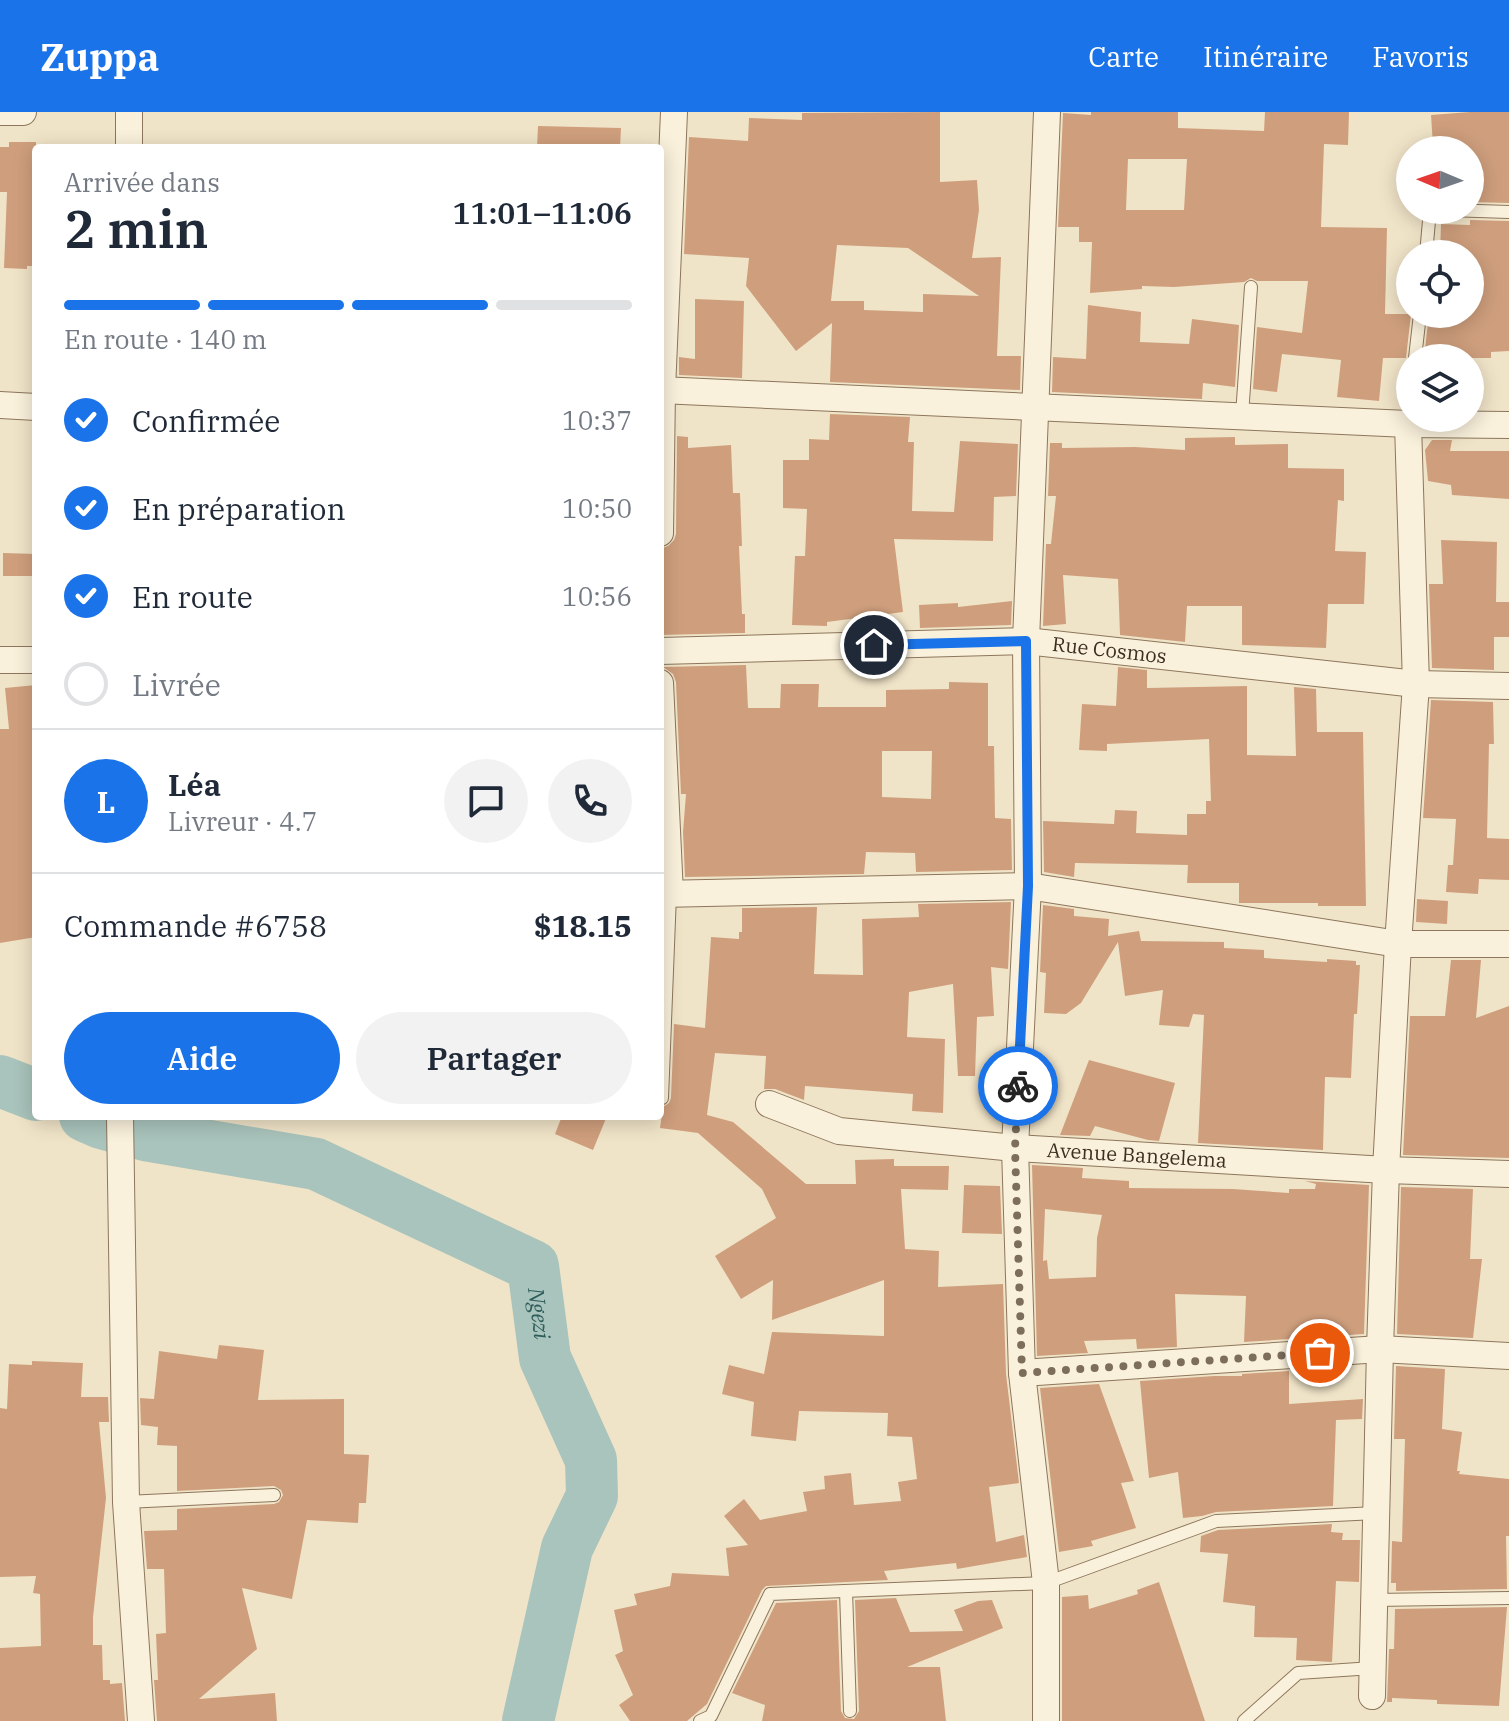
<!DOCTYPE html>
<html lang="fr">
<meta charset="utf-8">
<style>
:root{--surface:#fff;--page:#f2f2f3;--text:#1f2937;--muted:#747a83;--line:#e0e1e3;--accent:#1a73e8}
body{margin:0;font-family:"IBM Plex Serif",serif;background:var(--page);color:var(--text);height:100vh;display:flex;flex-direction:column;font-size:30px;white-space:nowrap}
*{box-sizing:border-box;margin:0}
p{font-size:26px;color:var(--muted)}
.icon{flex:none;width:44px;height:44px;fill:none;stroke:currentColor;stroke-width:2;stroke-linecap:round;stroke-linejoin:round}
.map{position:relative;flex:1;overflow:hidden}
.panel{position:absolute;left:32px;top:32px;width:632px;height:976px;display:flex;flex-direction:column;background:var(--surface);border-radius:8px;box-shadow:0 4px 20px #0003}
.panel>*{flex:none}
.needle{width:52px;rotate:272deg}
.buttons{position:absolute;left:1396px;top:24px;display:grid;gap:16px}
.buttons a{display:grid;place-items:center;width:88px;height:88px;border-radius:50%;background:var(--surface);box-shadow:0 4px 20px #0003;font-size:40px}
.pin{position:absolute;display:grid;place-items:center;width:68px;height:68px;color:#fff;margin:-34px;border:4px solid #fff;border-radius:50%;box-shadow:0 2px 8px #0007}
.courier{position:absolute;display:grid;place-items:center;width:80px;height:80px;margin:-40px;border:6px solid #1a73e8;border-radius:50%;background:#fff;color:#222;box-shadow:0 2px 10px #0007}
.summary em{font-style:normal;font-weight:600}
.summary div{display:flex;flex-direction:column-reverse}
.summary{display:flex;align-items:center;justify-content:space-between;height:136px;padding:0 32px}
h1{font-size:52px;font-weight:600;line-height:60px}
.bar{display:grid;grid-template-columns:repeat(4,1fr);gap:12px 8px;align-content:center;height:96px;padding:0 32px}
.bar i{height:10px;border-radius:6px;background:var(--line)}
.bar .current{background:var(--accent)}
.bar p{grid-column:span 4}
.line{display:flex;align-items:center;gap:20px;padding:0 32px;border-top:2px solid var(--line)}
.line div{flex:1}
.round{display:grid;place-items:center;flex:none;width:84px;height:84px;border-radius:42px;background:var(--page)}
ol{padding:0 32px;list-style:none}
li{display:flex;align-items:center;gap:24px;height:88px}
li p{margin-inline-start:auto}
li .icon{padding:8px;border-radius:50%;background:var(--accent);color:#fff;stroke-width:4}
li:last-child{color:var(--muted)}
li i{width:44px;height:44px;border:4px solid var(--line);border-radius:50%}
.button{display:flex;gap:16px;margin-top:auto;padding:16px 32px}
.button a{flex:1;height:92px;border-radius:48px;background:var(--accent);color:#fff;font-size:32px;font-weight:600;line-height:92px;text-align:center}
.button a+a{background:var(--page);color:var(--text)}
header{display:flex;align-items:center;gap:48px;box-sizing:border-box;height:112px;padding:0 40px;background:var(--accent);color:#fff}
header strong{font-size:38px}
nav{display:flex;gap:44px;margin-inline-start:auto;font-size:28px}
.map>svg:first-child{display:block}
</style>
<header>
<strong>Zuppa</strong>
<nav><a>Carte</a><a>Itinéraire</a><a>Favoris</a></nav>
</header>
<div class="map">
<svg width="1509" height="1609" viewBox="0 0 1509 1609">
<rect width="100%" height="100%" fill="#f0e4c8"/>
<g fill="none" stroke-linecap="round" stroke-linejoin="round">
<g stroke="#a9c4bc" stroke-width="52">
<path d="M 0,969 L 36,983"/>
<path id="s1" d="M 85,1004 L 101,1011 L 145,1023 L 316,1052 L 533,1154 L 545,1246 L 591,1348 L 592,1384 L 567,1436 L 528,1609"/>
</g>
</g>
<g fill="#cf9f7d" fill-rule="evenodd">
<path d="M 940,0 L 940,70 L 977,68 L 979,98 L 972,146 L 1001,145 L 997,244 L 1021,244 L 1020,278 L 830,270 L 832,211 L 796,239 L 746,174 L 749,146 L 684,142 L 689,25 L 748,29 L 749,6 L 802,8 L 802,1 ZM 837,133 L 908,136 L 979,184 L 923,182 L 923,200 L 864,198 L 864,189 L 831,189 Z"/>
<path d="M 1091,0 L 1178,0 L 1178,16 L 1264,19 L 1265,0 L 1349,0 L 1348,33 L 1324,32 L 1321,115 L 1387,116 L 1385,202 L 1411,202 L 1406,246 L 1383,246 L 1379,289 L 1337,285 L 1341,248 L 1282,242 L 1277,280 L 1253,277 L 1257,215 L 1302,221 L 1308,169 L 1257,169 L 1251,166 L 1244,170 L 1174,175 L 1142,174 L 1142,177 L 1090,181 L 1092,130 L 1079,130 L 1079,115 L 1058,115 L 1063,1 L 1091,3 ZM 1128,47 L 1187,47 L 1184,98 L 1126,98 Z"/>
<path d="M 1470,0 L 1509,0 L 1509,91 L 1470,90 L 1470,38 L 1440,38 L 1440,33 L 1433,34 L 1431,3 Z"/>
<path d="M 538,14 L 621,16 L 620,36 L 537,36 Z"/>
<path d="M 9,30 L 36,30 L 36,154 L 27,154 L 27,157 L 4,156 L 7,80 L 0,80 L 0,35 L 9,35 Z"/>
<path d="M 1470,108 L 1509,109 L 1509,239 L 1491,240 L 1491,246 L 1424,246 L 1429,202 L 1470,202 L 1470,142 L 1440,142 L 1441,112 L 1470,113 Z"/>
<path d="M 695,187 L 744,189 L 742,266 L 679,263 L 679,245 L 695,247 Z"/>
<path d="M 1088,193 L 1141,200 L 1140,230 L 1189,232 L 1192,207 L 1239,213 L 1235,275 L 1203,271 L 1202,287 L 1052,280 L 1053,245 L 1086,247 Z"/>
<path d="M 830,302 L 910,305 L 908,330 L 914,330 L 912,399 L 954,400 L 960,329 L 1018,332 L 1016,384 L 994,385 L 993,429 L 894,427 L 903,500 L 827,510 L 827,514 L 792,513 L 795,444 L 805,444 L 807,397 L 783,396 L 783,348 L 809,348 L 809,327 L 829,328 Z"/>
<path d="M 677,324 L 688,325 L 688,336 L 731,333 L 733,381 L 740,381 L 742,434 L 739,434 L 742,502 L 745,502 L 745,521 L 660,523 L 660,437 L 668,434 L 674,428 L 676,422 Z"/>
<path d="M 1235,325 L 1235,333 L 1288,332 L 1288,356 L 1344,357 L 1344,389 L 1338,388 L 1335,439 L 1366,440 L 1364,492 L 1328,492 L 1326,536 L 1242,533 L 1242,494 L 1187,494 L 1185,530 L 1120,523 L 1118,467 L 1063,463 L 1066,512 L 1043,514 L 1046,432 L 1051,432 L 1056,384 L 1048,384 L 1050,331 L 1062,331 L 1062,336 L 1135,335 L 1185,338 L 1185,326 Z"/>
<path d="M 1432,328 L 1452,328 L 1450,339 L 1509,339 L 1509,387 L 1452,383 L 1451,373 L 1428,369 L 1425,338 Z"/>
<path d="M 1441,428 L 1497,430 L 1496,490 L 1509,490 L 1509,525 L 1494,525 L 1494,558 L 1432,556 L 1429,472 L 1443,472 Z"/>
<path d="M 3,441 L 36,442 L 36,464 L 3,464 Z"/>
<path d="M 1012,489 L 1011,513 L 920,516 L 919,493 L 958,491 L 958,495 Z"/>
<path d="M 746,553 L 748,596 L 780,596 L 781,572 L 819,572 L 818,595 L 886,595 L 886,578 L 949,577 L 949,570 L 988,571 L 988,634 L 994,634 L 995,706 L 1011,707 L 1012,758 L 916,760 L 915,741 L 866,740 L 864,762 L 685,765 L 683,720 L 686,682 L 681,682 L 676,570 L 673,562 L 663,555 ZM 882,639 L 932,639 L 931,687 L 882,685 Z"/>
<path d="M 1118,555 L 1147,558 L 1147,576 L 1247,574 L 1247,643 L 1296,644 L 1294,575 L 1316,577 L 1317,620 L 1363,620 L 1366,794 L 1318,794 L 1318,791 L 1239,791 L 1239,771 L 1187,771 L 1188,753 L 1075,751 L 1074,765 L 1044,760 L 1043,709 L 1114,712 L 1115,698 L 1137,699 L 1136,721 L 1187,723 L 1187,702 L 1206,702 L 1206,689 L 1211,689 L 1209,627 L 1107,632 L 1107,639 L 1079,638 L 1082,592 L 1116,594 Z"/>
<path d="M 36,573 L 36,825 L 0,831 L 0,617 L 9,617 L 5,576 Z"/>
<path d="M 1431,588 L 1493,590 L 1494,632 L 1489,632 L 1487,726 L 1509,727 L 1509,768 L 1479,767 L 1478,782 L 1446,780 L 1448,753 L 1453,753 L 1456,707 L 1423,706 Z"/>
<path d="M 1417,787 L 1448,789 L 1447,812 L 1416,810 Z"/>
<path d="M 1011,790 L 1008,857 L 991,855 L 994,904 L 977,905 L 975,964 L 958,964 L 953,872 L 909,880 L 907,925 L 945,927 L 943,1001 L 912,999 L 913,982 L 805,974 L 804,988 L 775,977 L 764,977 L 766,944 L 715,941 L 707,1003 L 733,1010 L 806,1072 L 856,1072 L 855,1048 L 894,1047 L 894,1054 L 949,1054 L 948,1078 L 901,1077 L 905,1137 L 939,1139 L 938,1175 L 1003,1172 L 1006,1262 L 1019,1371 L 989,1375 L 996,1430 L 1024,1423 L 1027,1445 L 957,1457 L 956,1451 L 884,1459 L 888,1468 L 766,1474 L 762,1478 L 707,1592 L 687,1609 L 630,1609 L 619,1593 L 633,1583 L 615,1543 L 623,1539 L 614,1498 L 637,1493 L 634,1482 L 670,1474 L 672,1461 L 729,1464 L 726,1436 L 748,1433 L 724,1404 L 744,1387 L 760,1408 L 807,1399 L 803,1380 L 825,1377 L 824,1364 L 851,1361 L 854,1393 L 901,1389 L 898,1370 L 917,1367 L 912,1325 L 887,1324 L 888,1301 L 799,1299 L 796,1329 L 751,1324 L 754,1290 L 722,1282 L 729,1253 L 764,1262 L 772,1220 L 884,1224 L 884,1168 L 772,1208 L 773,1168 L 741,1187 L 715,1144 L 776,1106 L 762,1077 L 698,1021 L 660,1016 L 663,995 L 669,991 L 671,986 L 674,912 L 705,916 L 711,825 L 739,827 L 739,820 L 742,820 L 742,796 L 817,795 L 814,862 L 863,863 L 862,807 L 919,805 L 918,792 Z"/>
<path d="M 1043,793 L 1074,797 L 1074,804 L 1109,807 L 1108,824 L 1139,819 L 1141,829 L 1224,830 L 1224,836 L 1264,838 L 1264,846 L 1327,850 L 1327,847 L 1356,849 L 1356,853 L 1360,853 L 1357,902 L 1354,902 L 1351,966 L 1325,965 L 1323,1038 L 1198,1031 L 1204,903 L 1193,902 L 1189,915 L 1159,913 L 1163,878 L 1125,884 L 1118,830 L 1081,891 L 1066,902 L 1044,901 L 1046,861 L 1040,860 Z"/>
<path d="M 1451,848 L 1481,848 L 1476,906 L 1509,894 L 1509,1046 L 1403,1043 L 1410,904 L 1445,904 Z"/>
<path d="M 1089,948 L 1175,971 L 1159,1029 L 1148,1028 L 1095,1014 L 1090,1024 L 1060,1023 Z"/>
<path d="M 562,1004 L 607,1004 L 593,1038 L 555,1022 Z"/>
<path d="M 1032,1053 L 1083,1056 L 1082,1066 L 1129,1069 L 1129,1076 L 1233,1077 L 1289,1081 L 1289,1077 L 1315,1077 L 1316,1072 L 1305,1069 L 1369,1073 L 1364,1222 L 1244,1230 L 1246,1184 L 1175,1182 L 1177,1235 L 1137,1237 L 1136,1227 L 1084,1229 L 1088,1241 L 1037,1244 ZM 1045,1097 L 1102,1103 L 1097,1126 L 1096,1165 L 1049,1167 L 1047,1148 L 1043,1149 Z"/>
<path d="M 964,1073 L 1000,1074 L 1002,1122 L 962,1121 Z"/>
<path d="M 1401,1075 L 1473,1077 L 1470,1147 L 1482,1147 L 1473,1226 L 1397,1222 Z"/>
<path d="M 219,1233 L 264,1238 L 258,1288 L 344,1287 L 344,1342 L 369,1343 L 366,1391 L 359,1391 L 358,1411 L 307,1408 L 292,1487 L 242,1476 L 257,1537 L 199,1587 L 275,1581 L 277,1609 L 157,1609 L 154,1568 L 158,1568 L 156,1522 L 166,1521 L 164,1457 L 147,1457 L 144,1419 L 177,1418 L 177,1397 L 274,1392 L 279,1390 L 283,1383 L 281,1378 L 274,1374 L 177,1379 L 177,1334 L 157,1333 L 158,1315 L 141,1313 L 140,1286 L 154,1287 L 159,1239 L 217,1247 Z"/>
<path d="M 32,1249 L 83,1251 L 81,1285 L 108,1285 L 109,1310 L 99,1310 L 106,1386 L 93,1505 L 93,1533 L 102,1533 L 103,1568 L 110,1568 L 110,1572 L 122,1571 L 125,1609 L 0,1609 L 0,1536 L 41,1534 L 40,1482 L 33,1481 L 36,1464 L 0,1465 L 0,1296 L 7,1297 L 9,1252 L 32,1253 Z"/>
<path d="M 1396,1254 L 1445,1257 L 1442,1317 L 1462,1320 L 1457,1359 L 1460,1359 L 1459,1362 L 1509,1367 L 1509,1424 L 1506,1424 L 1507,1477 L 1396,1479 L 1396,1471 L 1391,1471 L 1392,1429 L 1402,1430 L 1405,1327 L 1394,1327 Z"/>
<path d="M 1289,1259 L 1289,1292 L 1363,1287 L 1362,1307 L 1336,1308 L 1333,1394 L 1216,1400 L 1202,1404 L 1183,1406 L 1178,1360 L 1149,1366 L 1140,1269 L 1214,1264 L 1242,1264 L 1242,1262 Z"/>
<path d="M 1099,1272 L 1134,1369 L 1121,1371 L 1136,1416 L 1091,1429 L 1093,1434 L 1059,1440 L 1040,1276 Z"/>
<path d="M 1332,1412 L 1331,1420 L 1343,1421 L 1342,1428 L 1360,1428 L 1359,1470 L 1336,1469 L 1332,1550 L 1296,1548 L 1297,1526 L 1254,1525 L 1255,1494 L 1223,1490 L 1228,1442 L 1200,1440 L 1201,1424 L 1218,1418 Z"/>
<path d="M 1159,1470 L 1205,1609 L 1062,1609 L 1062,1485 L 1088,1483 L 1089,1497 L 1138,1482 L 1137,1478 Z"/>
<path d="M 896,1486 L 910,1520 L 963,1519 L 954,1498 L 978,1489 L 992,1488 L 1003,1516 L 907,1555 L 940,1555 L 946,1609 L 762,1609 L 765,1593 L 732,1581 L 776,1491 L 837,1488 L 841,1599 L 845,1606 L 854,1607 L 859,1599 L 855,1488 Z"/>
<path d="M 1507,1495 L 1499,1594 L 1437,1592 L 1437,1588 L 1392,1586 L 1392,1590 L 1387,1590 L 1389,1537 L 1394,1537 L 1395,1497 Z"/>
</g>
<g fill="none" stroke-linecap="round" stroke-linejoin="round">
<defs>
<g id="lane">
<path d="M 1447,98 L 1509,100"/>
<path d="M 1426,142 L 1430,98"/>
<path d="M 1415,246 L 1420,202"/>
<path d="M 1242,303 L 1251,175"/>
<path d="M 662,986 L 670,782"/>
<path d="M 126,1390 L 274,1383"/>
<path d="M 846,1479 L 850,1599"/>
<path d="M 1374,1488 L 1509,1486"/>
<path d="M 700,1609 L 711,1604 L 770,1482 L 1046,1471 L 1216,1409 L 1376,1401"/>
<path d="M 1244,1609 L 1298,1561 L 1373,1556"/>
</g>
<g id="street">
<path d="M 0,0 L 23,0"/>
<path d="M 129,36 L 129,0"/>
<path d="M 660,278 L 1408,312 L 1509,313"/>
<path d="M 0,293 L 36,295"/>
<path d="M 660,421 L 662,278 L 674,0"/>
<path id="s2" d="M 660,539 L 1026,529 L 1416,572 L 1509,574"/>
<path d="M 0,548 L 36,548"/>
<path d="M 660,571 L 670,782"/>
<path d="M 660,782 L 1028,774 L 1398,832 L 1509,832"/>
<path id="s3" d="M 769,992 L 839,1019 L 1015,1036 L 1386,1058 L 1509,1062"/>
<path d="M 120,1004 L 126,1390 L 141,1609"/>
<path d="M 1022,1261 L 1380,1237 L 1509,1244"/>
<path d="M 1372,1584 L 1380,1237 L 1386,1058 L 1398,832 L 1416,572 L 1408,312"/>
<path d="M 1046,1609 L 1046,1471 L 1022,1261 L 1015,1036 L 1028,774 L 1026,529 L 1047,0"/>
</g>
</defs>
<use href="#lane" stroke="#8d765c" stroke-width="14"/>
<use href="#street" stroke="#8d765c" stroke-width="28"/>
<use href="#lane" stroke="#faf1dc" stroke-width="12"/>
<use href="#street" stroke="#faf1dc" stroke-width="26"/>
</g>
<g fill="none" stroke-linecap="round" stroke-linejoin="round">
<path stroke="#7c6e5b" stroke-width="8" stroke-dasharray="0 14.4" d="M 1018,974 L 1015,1036 L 1022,1261 L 1320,1241"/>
<path stroke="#1a73e8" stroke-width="10" d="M 874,533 L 1026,529 L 1028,774 L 1018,974"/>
</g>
<g text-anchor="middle" stroke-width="8" stroke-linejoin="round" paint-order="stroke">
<g font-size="20" fill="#3d2e20" stroke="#f7eed8">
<text dy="7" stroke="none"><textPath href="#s2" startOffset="450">Rue Cosmos</textPath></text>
<text dy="7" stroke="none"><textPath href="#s3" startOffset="374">Avenue Bangelema</textPath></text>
</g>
<g font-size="22" font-style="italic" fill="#2f5d5a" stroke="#f7eed8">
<text dy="8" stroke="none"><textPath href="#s1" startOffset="524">Ngezi</textPath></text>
</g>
</g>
</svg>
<div class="buttons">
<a><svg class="needle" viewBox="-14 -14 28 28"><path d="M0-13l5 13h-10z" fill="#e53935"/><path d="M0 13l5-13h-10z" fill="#747a83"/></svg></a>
<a><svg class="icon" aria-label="locate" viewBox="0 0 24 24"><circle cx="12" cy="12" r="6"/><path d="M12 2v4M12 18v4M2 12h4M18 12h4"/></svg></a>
<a><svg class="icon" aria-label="layers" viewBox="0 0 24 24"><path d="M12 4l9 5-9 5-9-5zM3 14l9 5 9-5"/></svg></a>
</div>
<div class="pin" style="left:1320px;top:1241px;background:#ea580c"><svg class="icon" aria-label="bag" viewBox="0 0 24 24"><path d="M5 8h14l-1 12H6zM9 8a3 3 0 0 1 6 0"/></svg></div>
<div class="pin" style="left:874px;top:533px;background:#1f2937"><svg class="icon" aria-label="home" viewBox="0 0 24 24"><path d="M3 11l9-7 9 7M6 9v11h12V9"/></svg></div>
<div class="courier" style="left:1018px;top:974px"><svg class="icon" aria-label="bike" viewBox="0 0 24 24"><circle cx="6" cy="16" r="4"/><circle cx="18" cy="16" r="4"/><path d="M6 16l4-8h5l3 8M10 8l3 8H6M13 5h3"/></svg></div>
<section class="panel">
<div class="summary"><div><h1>2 min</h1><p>Arrivée dans</p></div><em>11:01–11:06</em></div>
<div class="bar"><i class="current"></i><i class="current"></i><i class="current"></i><i></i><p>En route · 140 m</p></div>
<ol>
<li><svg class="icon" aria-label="check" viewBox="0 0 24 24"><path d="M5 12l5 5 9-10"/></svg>Confirmée<p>10:37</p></li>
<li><svg class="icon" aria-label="check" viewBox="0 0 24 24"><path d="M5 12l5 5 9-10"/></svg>En préparation<p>10:50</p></li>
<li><svg class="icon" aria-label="check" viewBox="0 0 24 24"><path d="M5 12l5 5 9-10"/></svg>En route<p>10:56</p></li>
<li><i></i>Livrée</li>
</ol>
<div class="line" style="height:144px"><b class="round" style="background:var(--accent);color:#fff">L</b><div><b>Léa</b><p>Livreur · 4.7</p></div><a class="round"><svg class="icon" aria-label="chat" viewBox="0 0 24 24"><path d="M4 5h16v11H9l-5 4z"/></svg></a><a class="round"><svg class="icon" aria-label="phone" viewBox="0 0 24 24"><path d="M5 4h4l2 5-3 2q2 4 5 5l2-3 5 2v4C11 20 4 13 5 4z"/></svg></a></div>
<div class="line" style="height:104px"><div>Commande #6758</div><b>$18.15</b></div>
<div class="button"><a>Aide</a><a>Partager</a></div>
</section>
</div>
